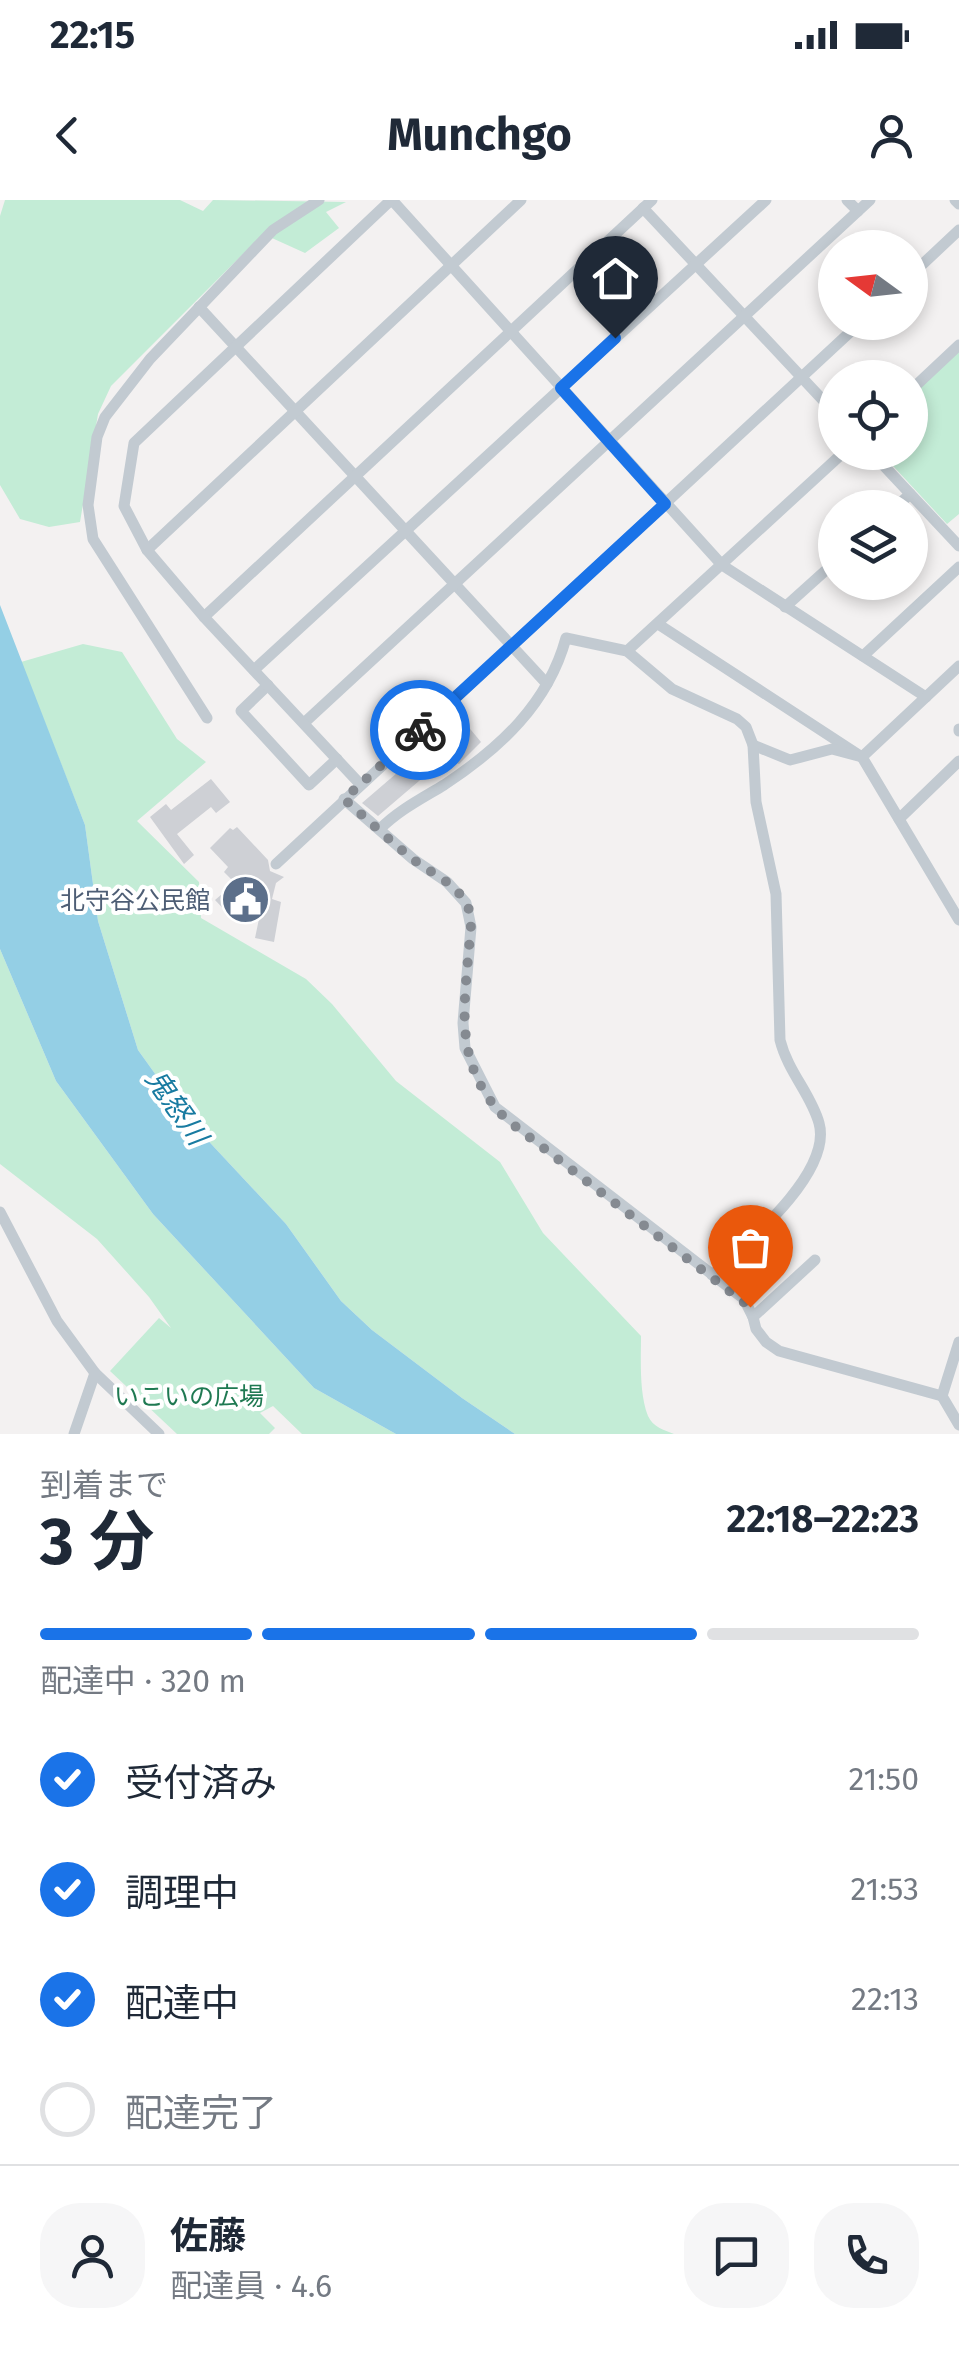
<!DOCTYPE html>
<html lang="ja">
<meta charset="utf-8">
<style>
:root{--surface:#fff;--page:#f6f6f7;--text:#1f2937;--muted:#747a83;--line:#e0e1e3;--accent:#1a73e8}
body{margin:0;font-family:"Fira Sans","Noto Sans JP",sans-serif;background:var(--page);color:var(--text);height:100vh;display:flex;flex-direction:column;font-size:38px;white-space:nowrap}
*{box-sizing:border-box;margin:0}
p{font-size:32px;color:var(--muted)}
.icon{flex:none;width:55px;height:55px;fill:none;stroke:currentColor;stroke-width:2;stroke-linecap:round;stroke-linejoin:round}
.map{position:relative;height:1234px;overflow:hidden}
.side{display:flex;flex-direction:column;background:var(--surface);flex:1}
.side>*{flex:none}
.needle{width:65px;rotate:285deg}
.fabs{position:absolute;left:818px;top:30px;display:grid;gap:20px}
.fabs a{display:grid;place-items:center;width:110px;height:110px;border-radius:50%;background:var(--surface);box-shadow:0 5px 15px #0003;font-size:50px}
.pin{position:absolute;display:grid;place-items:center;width:85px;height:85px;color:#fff;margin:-102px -42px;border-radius:50% 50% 50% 0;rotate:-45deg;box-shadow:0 0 10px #0007}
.pin .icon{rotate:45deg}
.courier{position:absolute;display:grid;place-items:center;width:100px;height:100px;margin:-50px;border:8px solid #1a73e8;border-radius:50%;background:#fff;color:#222;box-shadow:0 2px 12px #0007}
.head em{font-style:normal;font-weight:700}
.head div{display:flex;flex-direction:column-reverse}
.head{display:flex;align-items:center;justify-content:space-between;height:170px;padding:0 40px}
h1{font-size:65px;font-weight:700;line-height:75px}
.bar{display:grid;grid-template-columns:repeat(4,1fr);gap:15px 10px;align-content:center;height:120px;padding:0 40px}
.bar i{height:12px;border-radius:8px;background:var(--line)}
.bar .current{background:var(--accent)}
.bar p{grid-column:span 4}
.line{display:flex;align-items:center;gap:25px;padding:0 40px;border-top:2px solid var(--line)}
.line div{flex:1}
.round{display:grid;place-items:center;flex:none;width:105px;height:105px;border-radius:40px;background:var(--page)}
ol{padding:0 40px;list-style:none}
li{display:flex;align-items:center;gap:30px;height:110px}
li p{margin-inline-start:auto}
li .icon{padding:10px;border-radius:50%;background:var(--accent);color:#fff;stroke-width:4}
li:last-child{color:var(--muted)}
li i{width:55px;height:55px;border:5px solid var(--line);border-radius:50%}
.status{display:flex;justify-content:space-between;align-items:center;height:70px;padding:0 50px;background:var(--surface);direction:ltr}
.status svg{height:28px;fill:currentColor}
header{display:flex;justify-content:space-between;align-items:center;height:130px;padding:0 40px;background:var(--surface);font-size:45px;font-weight:700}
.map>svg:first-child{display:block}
</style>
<div class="status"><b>22:15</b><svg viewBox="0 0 49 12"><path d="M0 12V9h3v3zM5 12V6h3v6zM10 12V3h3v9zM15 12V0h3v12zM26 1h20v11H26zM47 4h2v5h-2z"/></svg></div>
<header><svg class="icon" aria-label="back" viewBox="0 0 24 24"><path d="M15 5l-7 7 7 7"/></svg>Munchgo<svg class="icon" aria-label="person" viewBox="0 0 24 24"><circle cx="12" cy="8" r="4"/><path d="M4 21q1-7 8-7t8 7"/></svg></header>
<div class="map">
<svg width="959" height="1234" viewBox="0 0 959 1234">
<rect width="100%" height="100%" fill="#f3f1f1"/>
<g fill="#c3ecd6">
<path d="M 5,0 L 180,0 L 203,11 L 213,0 L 346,2 L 326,12 L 339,28 L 305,53 L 263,34 L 111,186 L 98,214 L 80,322 L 49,327 L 20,319 L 0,285 L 0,16 Z"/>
<path d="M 959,150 L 959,314 L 947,324 L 881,253 L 910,252 L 910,197 Z"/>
<path d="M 83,444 L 122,452 L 177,539 L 206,562 L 137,621 L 199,682 L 201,718 L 306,779 L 332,804 L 396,881 L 500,962 L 543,1033 L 641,1136 C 641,1160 639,1193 648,1216 C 653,1227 664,1230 674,1234 L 515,1234 L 462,1198 L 372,1130 L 341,1101 L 286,1024 L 186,917 L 138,850 L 98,721 L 85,625 L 21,462 Z"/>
<path d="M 0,749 L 56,881 L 153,1014 L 314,1188 L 396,1234 L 302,1234 L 273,1206 L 260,1213 L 275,1228 L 269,1234 L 177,1234 L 110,1171 L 159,1118 L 171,1128 L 149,1097 L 97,1039 L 0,964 Z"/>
</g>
<path fill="#94cfe5" d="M 0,405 L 85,625 L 98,721 L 138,850 L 186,917 L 286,1024 L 341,1101 L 372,1130 L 462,1198 L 515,1234 L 396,1234 L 314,1188 L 153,1014 L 56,881 L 0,749 Z"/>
<g fill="#ced0d5">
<path d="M 461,518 L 481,542 L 459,564 L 449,559 L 435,571 L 433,569 L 378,616 L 362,603 Z"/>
<path d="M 211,579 L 230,602 L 216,613 L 211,607 L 177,634 L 194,655 L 184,664 L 150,617 L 166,604 L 171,610 Z"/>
<path d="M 237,627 L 268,660 L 270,671 L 284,677 L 276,683 L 272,699 L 281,702 L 274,742 L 255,738 L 264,695 L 235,721 L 215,700 L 235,683 L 224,672 L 228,667 L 210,648 L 230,628 L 233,630 Z"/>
</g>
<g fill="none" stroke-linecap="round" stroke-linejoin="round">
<g stroke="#c2cad1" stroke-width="11">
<path d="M 392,0 L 722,365 L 926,497"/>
<path d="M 847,0 L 858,11"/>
<path d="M 955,0 L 959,4"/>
<path d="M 643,8 L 835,213"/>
<path d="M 910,76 L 959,30"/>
<path d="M 199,107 L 547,484"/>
<path d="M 910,191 L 959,145"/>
<path d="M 871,252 L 959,346"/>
<path d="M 895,308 L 910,294"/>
<path d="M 147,350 L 521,0"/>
<path d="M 785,407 L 835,362"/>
<path d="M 204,417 L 652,0"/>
<path d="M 658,424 L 862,557 L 959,720"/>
<path d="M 627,451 L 844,252"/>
<path d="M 863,456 L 959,367"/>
<path d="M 254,470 L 766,0"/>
<path d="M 268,485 L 241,511 L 309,585 L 337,559"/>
<path d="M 207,518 L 93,339 L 88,305 L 97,237 L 105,217 L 150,159 L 273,30 L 319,0"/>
<path d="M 304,523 L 870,0"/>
<path d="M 959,529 L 959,531"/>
<path d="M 753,545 L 790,560 L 832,549 L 862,557 L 959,466"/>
<path d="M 360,584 L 204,417 L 147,350 L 124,306 L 134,243 L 391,0"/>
<path d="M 344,599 L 413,659 L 447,682 L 466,703 L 471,727 L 463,823 L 465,848 L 495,907 L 744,1099 L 753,1117"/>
<path d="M 899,619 L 959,561"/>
<path d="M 380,629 C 399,610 421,599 444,585 C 500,548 548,504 566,438 L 627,451 L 672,489 L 737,519 L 746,527 L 753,545 L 756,602 L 776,694 L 780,840 C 788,872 811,894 819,923 C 833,973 745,1045 712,1075"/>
<path d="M 276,664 L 861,122"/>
<path d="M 0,1012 L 57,1121 L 95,1173 L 159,1234"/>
<path d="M 815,1060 L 753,1117 L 756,1129 L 766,1142 L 779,1151 L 942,1196"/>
<path d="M 959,1142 L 942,1196 L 959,1225"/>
<path d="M 74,1234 L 95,1173"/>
</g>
</g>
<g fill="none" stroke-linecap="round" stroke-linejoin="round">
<path stroke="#858a91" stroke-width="10" stroke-dasharray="0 18" d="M 420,530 L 344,599 C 367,619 390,641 414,660 C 432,674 454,682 466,703 C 474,717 470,734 469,748 C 463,815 455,868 507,920 L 750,1107"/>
<path stroke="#1a73e8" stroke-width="12" d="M 420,530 L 665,304 L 561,188 L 615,138"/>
</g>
<defs>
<symbol id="civic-disc" viewBox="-11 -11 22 22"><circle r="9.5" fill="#5c6f8a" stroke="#fff"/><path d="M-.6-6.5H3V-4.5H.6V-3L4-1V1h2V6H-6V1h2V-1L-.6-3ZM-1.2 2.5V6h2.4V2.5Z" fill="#fff"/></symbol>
</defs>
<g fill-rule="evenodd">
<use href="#civic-disc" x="218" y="672" width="55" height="55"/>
</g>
<g text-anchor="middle" stroke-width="8" stroke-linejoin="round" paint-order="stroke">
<g font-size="25" fill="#4e5e75" stroke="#fff" text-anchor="end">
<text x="210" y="709">北守谷公民館</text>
</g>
<g font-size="25" fill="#1f7952" stroke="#fff">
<text x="189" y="1205">いこいの広場</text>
</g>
<g font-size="28" font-style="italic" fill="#187ba1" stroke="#fff">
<text transform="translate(177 907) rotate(55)" y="10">鬼怒川</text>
</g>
</g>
</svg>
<div class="fabs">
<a><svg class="needle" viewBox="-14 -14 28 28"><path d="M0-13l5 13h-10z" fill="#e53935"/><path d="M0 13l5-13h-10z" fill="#747a83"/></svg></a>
<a><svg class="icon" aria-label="locate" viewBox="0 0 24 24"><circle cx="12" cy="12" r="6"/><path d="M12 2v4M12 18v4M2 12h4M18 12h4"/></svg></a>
<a><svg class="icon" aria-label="layers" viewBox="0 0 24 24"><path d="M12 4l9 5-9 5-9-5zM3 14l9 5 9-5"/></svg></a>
</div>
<div class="pin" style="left:750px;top:1107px;background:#ea580c"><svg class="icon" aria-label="bag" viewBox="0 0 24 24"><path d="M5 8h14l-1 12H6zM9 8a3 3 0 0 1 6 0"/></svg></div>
<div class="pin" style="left:615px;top:138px;background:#1f2937"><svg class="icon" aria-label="home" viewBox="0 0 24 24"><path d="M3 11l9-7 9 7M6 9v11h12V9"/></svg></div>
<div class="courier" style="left:420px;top:530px"><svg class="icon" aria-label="bike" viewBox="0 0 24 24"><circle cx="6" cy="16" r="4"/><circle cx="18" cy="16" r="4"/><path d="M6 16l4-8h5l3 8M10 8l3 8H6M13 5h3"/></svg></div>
</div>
<section class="side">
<div class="head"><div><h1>3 分</h1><p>到着まで</p></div><em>22:18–22:23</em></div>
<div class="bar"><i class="current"></i><i class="current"></i><i class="current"></i><i></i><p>配達中 · 320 m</p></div>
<ol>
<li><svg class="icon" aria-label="check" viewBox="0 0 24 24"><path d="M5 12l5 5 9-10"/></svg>受付済み<p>21:50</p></li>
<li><svg class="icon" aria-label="check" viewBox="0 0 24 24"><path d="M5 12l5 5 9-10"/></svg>調理中<p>21:53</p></li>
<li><svg class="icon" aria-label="check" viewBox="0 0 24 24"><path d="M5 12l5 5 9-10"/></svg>配達中<p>22:13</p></li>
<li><i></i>配達完了</li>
</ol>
<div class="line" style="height:180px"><a class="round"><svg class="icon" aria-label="person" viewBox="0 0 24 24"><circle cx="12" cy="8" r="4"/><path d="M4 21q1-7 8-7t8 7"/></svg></a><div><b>佐藤</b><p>配達員 · 4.6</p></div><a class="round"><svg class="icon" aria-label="chat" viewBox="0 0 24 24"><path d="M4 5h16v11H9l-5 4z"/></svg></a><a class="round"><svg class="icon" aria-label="phone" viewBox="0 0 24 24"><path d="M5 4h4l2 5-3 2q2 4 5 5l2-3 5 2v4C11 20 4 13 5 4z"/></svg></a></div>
</section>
